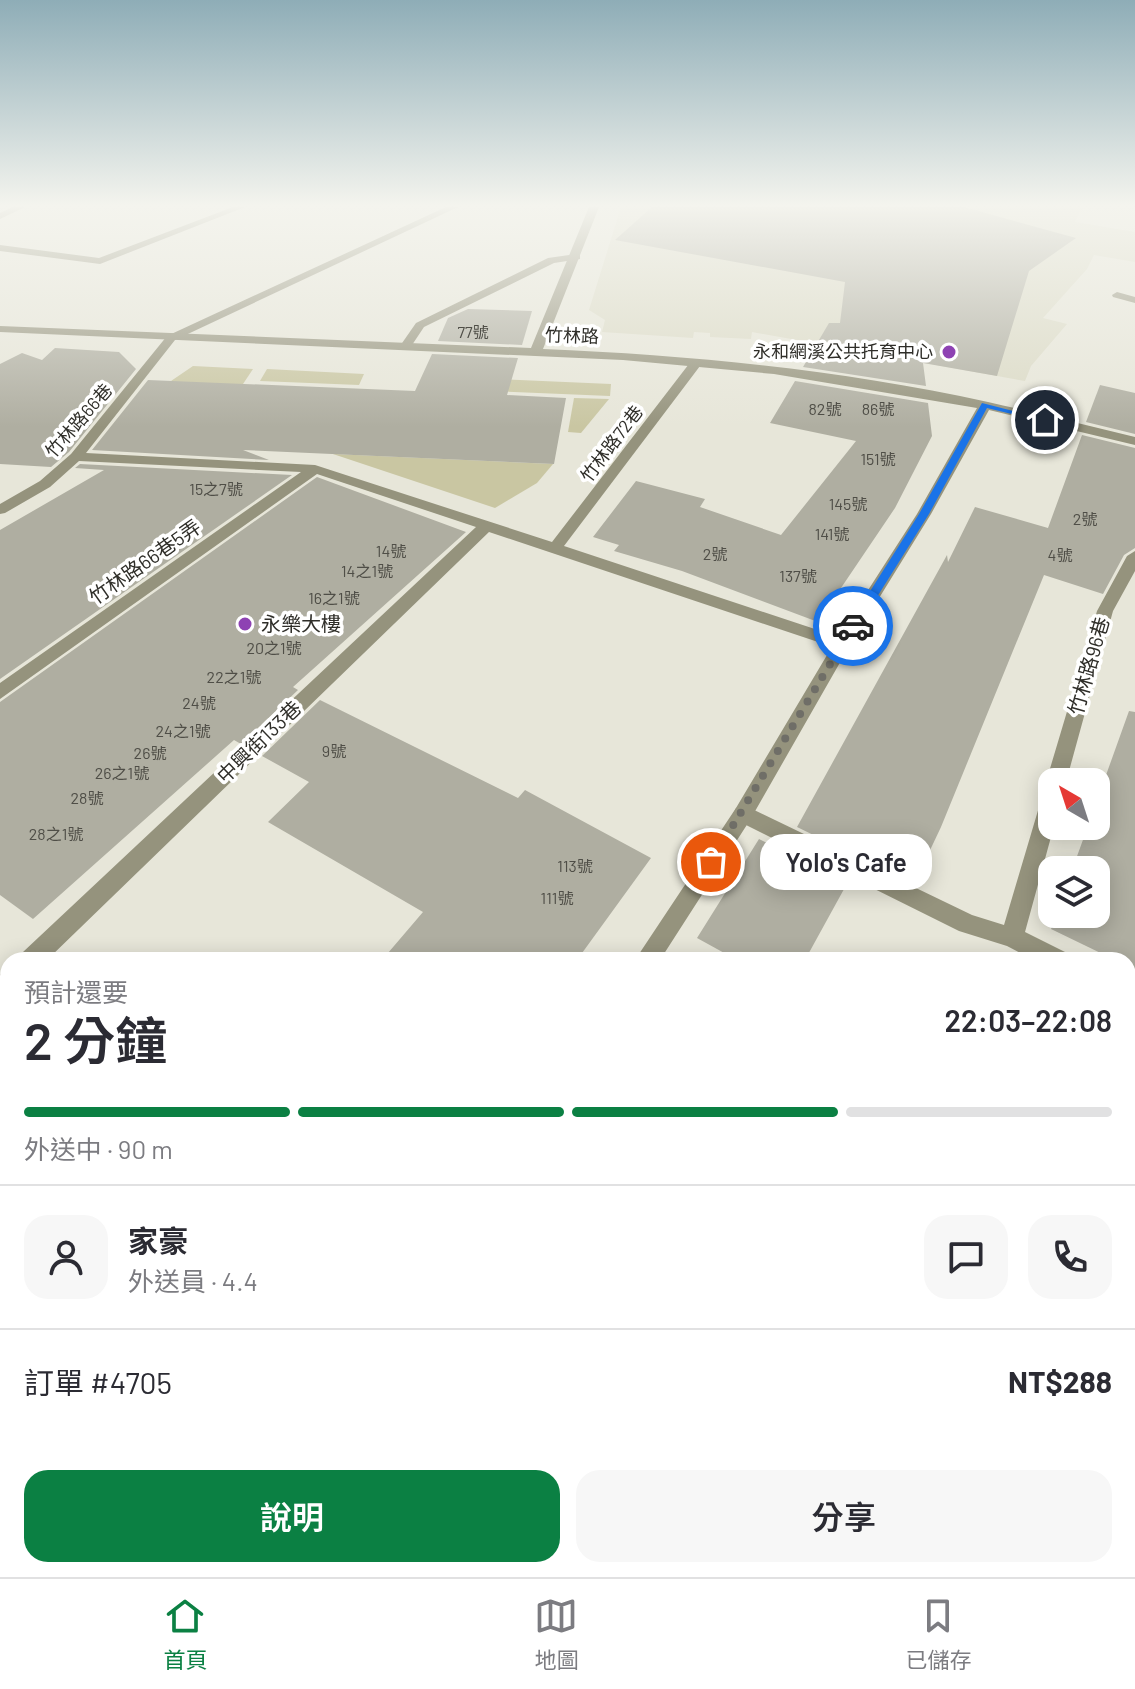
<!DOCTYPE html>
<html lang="zh-TW">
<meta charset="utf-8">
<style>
:root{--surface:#fff;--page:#f7f7f7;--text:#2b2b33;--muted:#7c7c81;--line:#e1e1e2;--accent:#0b8043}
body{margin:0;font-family:Barlow,"Noto Sans TC",sans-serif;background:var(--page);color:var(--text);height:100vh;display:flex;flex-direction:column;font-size:30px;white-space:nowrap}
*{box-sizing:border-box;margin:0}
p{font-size:26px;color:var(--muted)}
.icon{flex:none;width:44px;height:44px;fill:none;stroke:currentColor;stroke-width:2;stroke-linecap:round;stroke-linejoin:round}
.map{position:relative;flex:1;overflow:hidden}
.side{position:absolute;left:0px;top:952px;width:1136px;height:626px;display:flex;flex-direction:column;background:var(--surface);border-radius:24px 24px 0 0;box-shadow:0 4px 20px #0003}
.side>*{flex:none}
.needle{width:52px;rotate:321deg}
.tools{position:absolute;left:1038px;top:768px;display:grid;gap:16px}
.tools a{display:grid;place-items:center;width:72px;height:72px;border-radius:16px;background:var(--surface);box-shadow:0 4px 20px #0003;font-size:40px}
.pin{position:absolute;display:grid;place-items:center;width:68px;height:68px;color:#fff;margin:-34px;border:4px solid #fff;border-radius:50%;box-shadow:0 2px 8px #0007}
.courier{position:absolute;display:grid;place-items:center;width:80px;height:80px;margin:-40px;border:6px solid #1a73e8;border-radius:50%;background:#fff;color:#222;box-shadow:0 2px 10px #0007}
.bubble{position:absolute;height:56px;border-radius:24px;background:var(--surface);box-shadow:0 4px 20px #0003;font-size:26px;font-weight:600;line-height:56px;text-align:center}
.overview em{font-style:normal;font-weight:600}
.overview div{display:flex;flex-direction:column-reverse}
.overview{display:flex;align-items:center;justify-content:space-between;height:136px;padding:0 24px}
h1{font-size:52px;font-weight:600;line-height:60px}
.bar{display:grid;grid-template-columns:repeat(4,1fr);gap:12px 8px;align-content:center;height:96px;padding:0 24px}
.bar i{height:10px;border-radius:6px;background:var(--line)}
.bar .selected{background:var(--accent)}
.bar p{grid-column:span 4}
.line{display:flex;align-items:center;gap:20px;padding:0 24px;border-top:2px solid var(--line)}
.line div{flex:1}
.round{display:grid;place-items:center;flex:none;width:84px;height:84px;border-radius:24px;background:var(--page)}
.button{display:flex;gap:16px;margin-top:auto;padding:16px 24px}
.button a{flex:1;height:92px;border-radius:24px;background:var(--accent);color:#fff;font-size:32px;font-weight:600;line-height:92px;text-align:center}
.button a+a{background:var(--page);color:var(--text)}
.dock{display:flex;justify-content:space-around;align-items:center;height:112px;border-top:2px solid var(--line);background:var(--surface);font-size:22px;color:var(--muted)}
.dock a{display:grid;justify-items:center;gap:4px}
.dock .selected{color:var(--accent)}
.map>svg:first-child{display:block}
</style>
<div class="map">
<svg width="1135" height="1577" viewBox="0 0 1135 1577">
<rect width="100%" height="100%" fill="#e7e6d9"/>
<g fill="#dbdac6">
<path d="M 621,207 L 1082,207 L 1075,222 L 1135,232 L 1135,262 L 1094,255 L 1087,269 L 1043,318 L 1067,324 L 1031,366 L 1025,381 L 752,332 L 751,339 L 710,337 L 710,333 L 694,332 L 693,338 L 602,332 L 605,320 L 589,310 Z"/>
<path d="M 325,1570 L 666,1570 L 663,1577 L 320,1577 Z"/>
</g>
<g fill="#c9c6a2">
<path d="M 193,366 L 253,369 L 243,384 L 120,439 L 166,381 L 171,381 Z"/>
<path d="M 267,369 L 364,374 L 359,385 L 260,381 Z"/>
<path d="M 496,379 L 611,384 L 610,396 L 493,391 Z"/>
<path d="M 574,398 L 609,399 L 581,433 L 568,432 Z"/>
<path d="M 333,454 L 553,464 L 537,483 L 495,508 Z"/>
</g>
<g fill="#afaea1">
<path d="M 652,207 L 964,207 L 1076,238 L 1029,271 L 997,376 L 923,363 L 926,386 L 803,367 L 829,323 L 840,323 L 845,282 L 615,240 Z"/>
<path d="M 468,309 L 532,311 L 522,345 L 438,341 L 448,318 Z"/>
<path d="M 55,348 L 119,352 L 136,369 L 69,452 L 51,467 L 0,464 L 0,364 L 22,353 L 42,360 Z"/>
<path d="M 432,354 L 518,358 L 507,395 L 566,398 L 554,464 L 243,450 L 269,460 L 92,450 L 148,380 L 415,391 Z"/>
<path d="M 795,381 L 928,403 L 932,436 L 895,508 L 818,622 L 682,571 L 614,551 L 619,545 L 593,537 L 636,481 L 705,499 L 700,507 L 781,535 L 856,441 L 770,423 Z"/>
<path d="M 1100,385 L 1135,393 L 1135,434 L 1086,422 Z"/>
<path d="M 1082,435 L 1135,448 L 1135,548 L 1124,555 L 1103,594 L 1044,575 L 941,827 L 914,884 L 797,827 L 947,555 L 948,562 L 975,507 L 1048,528 Z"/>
<path d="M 80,464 L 292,475 L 0,679 L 0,530 L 104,470 L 75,468 Z"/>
<path d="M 317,477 L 466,532 L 293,687 L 298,690 L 241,744 L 234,740 L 33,919 L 0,895 L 0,702 Z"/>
<path d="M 320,700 L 518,798 L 525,790 L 651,858 L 577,960 L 382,960 L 423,912 L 268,822 L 309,782 L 262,756 Z"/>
<path d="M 1129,711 L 1135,712 L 1135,970 L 1128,966 L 1128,960 L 1115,960 L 1051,929 L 1057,914 L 1096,914 L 1096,870 L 1072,870 L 1088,826 L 1096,826 L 1096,803 Z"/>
<path d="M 759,839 L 783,851 L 785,848 L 849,880 L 805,960 L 737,960 L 697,938 Z"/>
</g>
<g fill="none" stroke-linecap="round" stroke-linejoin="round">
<g fill="#95937d" fill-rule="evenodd">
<path d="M 233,207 L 245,207 L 100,264 L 0,251 L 0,245 L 99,258 Z"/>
<path d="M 446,207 L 458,207 L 175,340 L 86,453 L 315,465 L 552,542 L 692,360 L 700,360 L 700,366 L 564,546 L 848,640 L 851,644 L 848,648 L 836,648 L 489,532 L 47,960 L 19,960 L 23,952 L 476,527 L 317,474 L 0,699 L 0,683 L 301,472 L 79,461 L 50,487 L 5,513 L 0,514 L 0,504 L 40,481 L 71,454 L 167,336 Z"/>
<path d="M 576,254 L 580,255 L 580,259 L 554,263 L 424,327 L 410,348 L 400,346 L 416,323 L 548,258 Z"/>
<path d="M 1117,292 L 1135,297 L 1135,303 L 1113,297 L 1112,295 Z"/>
<path d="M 1135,551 L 1135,571 L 1113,611 L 1066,782 L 1052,782 L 1052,788 L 1049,788 L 1046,782 L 1097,611 L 1127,556 Z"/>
<path d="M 1052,789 L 1054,826 L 1025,932 L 1065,952 L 1069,960 L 1034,960 L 1007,946 L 959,931 L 736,820 L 733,814 L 736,808 L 743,806 L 750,808 L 972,915 L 1004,925 L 1042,797 L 1045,791 Z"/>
<path d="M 8,971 L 8,997 L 0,1000 L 0,974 Z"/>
<path d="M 1128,985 L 1135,987 L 1135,1011 L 1128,1009 Z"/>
<path d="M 1135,1283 L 1135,1336 L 1128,1339 L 1128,1286 Z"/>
<path d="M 1044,1570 L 1078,1570 L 1076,1577 L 1042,1577 Z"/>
</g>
<g fill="#95937d" fill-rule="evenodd">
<path d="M 13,207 L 25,207 L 0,219 L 0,213 Z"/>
<path d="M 589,207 L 599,207 L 543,349 C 691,355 842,370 988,402 C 1037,413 1086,425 1135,437 L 1135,445 L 989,410 L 931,514 L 850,645 L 750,820 L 660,960 L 635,960 L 736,808 L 836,640 L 917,514 L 977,408 L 774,374 L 623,360 L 0,332 L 0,326 L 531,348 Z"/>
<path d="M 229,1570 L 264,1570 L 261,1577 L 226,1577 Z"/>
</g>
</g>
<linearGradient id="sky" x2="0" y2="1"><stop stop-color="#8eadb7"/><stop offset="0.48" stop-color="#f4f4ee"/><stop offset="1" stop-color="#f4f4ee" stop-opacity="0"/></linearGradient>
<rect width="1135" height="427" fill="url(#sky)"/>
<path fill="#1a73e8" d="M 982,403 L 1049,420 L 1045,422 L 987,408 L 929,514 L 857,629 L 849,629 L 848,626 L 919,514 Z"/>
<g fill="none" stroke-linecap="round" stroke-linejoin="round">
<path stroke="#6f6e67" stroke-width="8" stroke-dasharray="0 14.4" d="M 711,862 L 853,626"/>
</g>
<g fill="#8e42b3" stroke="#fff" stroke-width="3">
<circle cx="949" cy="352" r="8"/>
<circle cx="245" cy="624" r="8"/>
</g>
<g text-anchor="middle" stroke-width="7" stroke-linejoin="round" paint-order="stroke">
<g font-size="16" fill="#4f4e47">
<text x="473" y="338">77號</text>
<text x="825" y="415">82號</text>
<text x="878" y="415">86號</text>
<text x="878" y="465">151號</text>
<text x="216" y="495">15之7號</text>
<text x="848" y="510">145號</text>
<text x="1085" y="525">2號</text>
<text x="832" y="540">141號</text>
<text x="391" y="557">14號</text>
<text x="715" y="560">2號</text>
<text x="1060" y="561">4號</text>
<text x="367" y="577">14之1號</text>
<text x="798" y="582">137號</text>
<text x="334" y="604">16之1號</text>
<text x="274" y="654">20之1號</text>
<text x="234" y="683">22之1號</text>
<text x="199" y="709">24號</text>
<text x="183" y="737">24之1號</text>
<text x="334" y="757">9號</text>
<text x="150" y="759">26號</text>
<text x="122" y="779">26之1號</text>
<text x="87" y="804">28號</text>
<text x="56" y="840">28之1號</text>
<text x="575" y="872">113號</text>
<text x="557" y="904">111號</text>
</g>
<g font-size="18" fill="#2f2e29" stroke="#fff">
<text transform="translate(572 336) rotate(2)" y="6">竹林路</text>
<text transform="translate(79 421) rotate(-49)" y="6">竹林路66巷</text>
<text transform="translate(612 444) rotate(-53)" y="6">竹林路72巷</text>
</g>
<g font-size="18" fill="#2f2e29" stroke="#fff" text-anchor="end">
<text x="933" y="358">永和網溪公共托育中心</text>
</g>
<g font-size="20" fill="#2f2e29" stroke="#fff">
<text transform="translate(145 562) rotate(-35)" y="7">竹林路66巷5弄</text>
<text transform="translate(1089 666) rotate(-74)" y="7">竹林路96巷</text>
<text transform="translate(259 742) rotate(-44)" y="7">中興街133巷</text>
</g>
<g font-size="20" fill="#2f2e29" stroke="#fff" text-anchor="start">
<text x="261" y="631">永樂大樓</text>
</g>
</g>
</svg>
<div class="tools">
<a><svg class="needle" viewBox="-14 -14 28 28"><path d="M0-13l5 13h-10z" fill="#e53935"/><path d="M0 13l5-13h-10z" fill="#7c7c81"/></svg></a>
<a><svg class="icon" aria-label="layers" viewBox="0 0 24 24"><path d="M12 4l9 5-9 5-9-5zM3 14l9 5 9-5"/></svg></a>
</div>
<div class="pin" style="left:711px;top:862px;background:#ea580c"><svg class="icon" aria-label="bag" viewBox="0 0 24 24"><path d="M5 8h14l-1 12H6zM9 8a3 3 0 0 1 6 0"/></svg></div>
<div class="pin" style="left:1045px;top:420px;background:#1f2937"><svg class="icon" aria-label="home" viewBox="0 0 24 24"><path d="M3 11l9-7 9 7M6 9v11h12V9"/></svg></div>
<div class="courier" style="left:853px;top:626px"><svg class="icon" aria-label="car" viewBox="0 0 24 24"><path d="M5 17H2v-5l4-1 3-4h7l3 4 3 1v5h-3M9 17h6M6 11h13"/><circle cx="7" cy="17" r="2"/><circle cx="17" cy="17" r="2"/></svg></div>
<div class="bubble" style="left:760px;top:834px;width:172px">Yolo's Cafe</div>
<section class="side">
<div class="overview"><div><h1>2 分鐘</h1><p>預計還要</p></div><em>22:03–22:08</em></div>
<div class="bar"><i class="selected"></i><i class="selected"></i><i class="selected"></i><i></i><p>外送中 · 90 m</p></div>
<div class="line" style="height:144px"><a class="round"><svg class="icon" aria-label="person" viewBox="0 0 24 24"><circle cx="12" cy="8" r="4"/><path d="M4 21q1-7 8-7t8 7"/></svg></a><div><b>家豪</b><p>外送員 · 4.4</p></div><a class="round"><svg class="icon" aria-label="chat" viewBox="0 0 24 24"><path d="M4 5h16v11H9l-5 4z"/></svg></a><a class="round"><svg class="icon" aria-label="phone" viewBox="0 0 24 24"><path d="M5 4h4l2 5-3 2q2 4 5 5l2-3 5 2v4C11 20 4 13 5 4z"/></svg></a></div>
<div class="line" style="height:104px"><div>訂單 #4705</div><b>NT$288</b></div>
<div class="button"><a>說明</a><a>分享</a></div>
</section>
</div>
<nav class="dock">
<a class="selected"><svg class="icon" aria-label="home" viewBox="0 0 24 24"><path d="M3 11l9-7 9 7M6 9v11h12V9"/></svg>首頁</a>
<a><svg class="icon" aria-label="map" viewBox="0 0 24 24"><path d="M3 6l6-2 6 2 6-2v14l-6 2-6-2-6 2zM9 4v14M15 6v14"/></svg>地圖</a>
<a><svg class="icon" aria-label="saved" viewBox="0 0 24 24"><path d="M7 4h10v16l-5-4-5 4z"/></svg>已儲存</a>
</nav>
